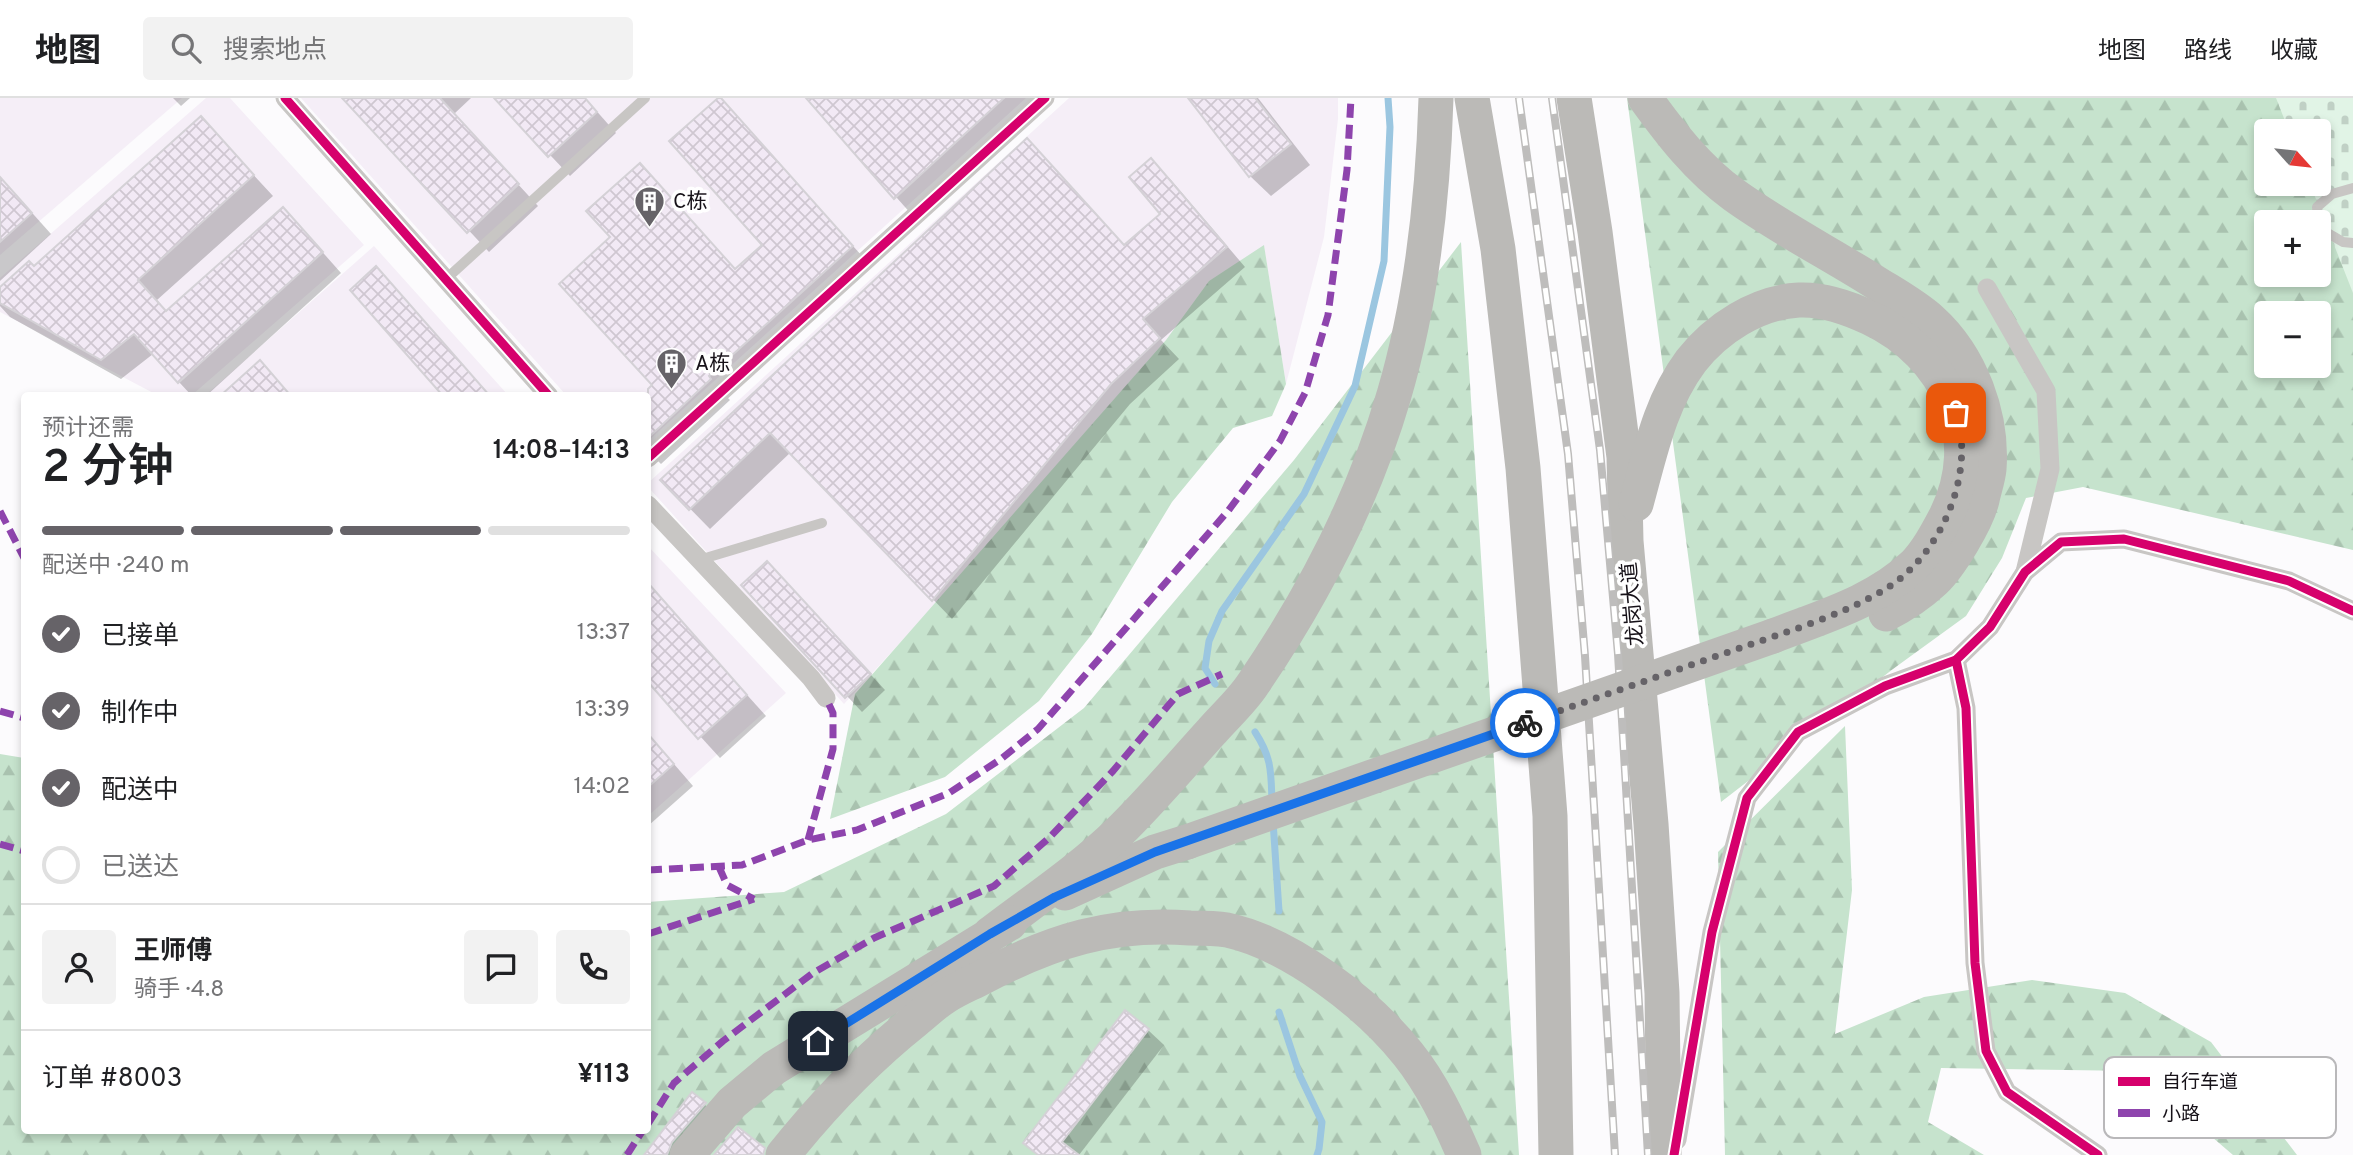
<!DOCTYPE html>
<html lang="zh">
<meta charset="utf-8">
<style>
:root{--surface:#fff;--page:#f2f2f2;--text:#202124;--muted:#757577;--line:#e0e0e0;--accent:#666368}
body{margin:0;font-family:Overpass,"Noto Sans SC",sans-serif;background:var(--page);color:var(--text);height:100vh;display:flex;flex-direction:column;font-size:26px;white-space:nowrap}
*{box-sizing:border-box;margin:0}
p{font-size:23px;color:var(--muted)}
.icon{flex:none;width:38px;height:38px;fill:none;stroke:currentColor;stroke-width:2;stroke-linecap:round;stroke-linejoin:round}
.map{position:relative;flex:1;overflow:hidden}
.panel{position:absolute;left:21px;top:294px;width:630px;height:742px;display:flex;flex-direction:column;background:var(--surface);border-radius:7px;box-shadow:0 4px 10px #0003}
.panel>*{flex:none}
.needle{width:46px;rotate:117deg}
.buttons{position:absolute;left:2254px;top:21px;display:grid;gap:14px}
.buttons a{display:grid;place-items:center;width:77px;height:77px;border-radius:7px;background:var(--surface);box-shadow:0 4px 10px #0003;font-size:35px}
.pin{position:absolute;display:grid;place-items:center;width:60px;height:60px;color:#fff;margin:-30px;border-radius:14px;box-shadow:0 4px 10px #0006}
.courier{position:absolute;display:grid;place-items:center;width:70px;height:70px;margin:-35px;border:5px solid #1a73e8;border-radius:50%;background:#fff;color:#222;box-shadow:0 2px 9px #0007}
.summary em{font-style:normal;font-weight:600}
.summary div{display:flex;flex-direction:column-reverse}
.summary{display:flex;align-items:center;justify-content:space-between;height:119px;padding:0 21px}
h1{font-size:46px;font-weight:600;line-height:52px}
.bar{display:grid;grid-template-columns:repeat(4,1fr);gap:10px 7px;align-content:center;height:84px;padding:0 21px}
.bar i{height:9px;border-radius:5px;background:var(--line)}
.bar .current{background:var(--accent)}
.bar p{grid-column:span 4}
.line{display:flex;align-items:center;gap:18px;padding:0 21px;border-top:2px solid var(--line)}
.line div{flex:1}
.round{display:grid;place-items:center;flex:none;width:74px;height:74px;border-radius:7px;background:var(--page)}
ol{padding:0 21px;list-style:none}
li{display:flex;align-items:center;gap:21px;height:77px}
li p{margin-inline-start:auto}
li .icon{padding:7px;border-radius:50%;background:var(--accent);color:#fff;stroke-width:4}
li:last-child{color:var(--muted)}
li i{width:38px;height:38px;border:4px solid var(--line);border-radius:50%}
header{display:flex;align-items:center;gap:42px;box-sizing:border-box;height:98px;padding:0 35px;background:var(--surface);border-bottom:2px solid var(--line)}
header strong{font-size:33px}
nav{display:flex;gap:38px;margin-inline-start:auto;font-size:24px}
.search{width:490px;height:63px;background:var(--page);display:flex;align-items:center;gap:18px;box-sizing:border-box;padding:0 24px;border-radius:7px;color:var(--muted);font-size:26px}
.map>svg:first-child{display:block}
</style>
<header>
<strong>地图</strong>
<div class="search"><svg class="icon" aria-label="search" viewBox="0 0 24 24"><circle cx="10" cy="10" r="6"/><path d="M15 15l6 6"/></svg>搜索地点</div>
<nav><a>地图</a><a>路线</a><a>收藏</a></nav>
</header>
<div class="map">
<svg width="2353" height="1057" viewBox="0 0 2353 1057">
<defs>
<pattern id="forest-firs" width="22" height="20" patternUnits="userSpaceOnUse" patternTransform="scale(1.75)"><rect width="22" height="20" fill="#c6e3cd"/><path d="M5 1l3.5 6h-7zM16 11l3.5 6h-7z" fill="#a9c2af"/></pattern>
<pattern id="cemetery-stones" width="16" height="16" patternUnits="userSpaceOnUse" patternTransform="scale(1.75)"><rect width="16" height="16" fill="#e1f4e6"/><path d="M2 7V4a2 2 0 0 1 4 0v3zM10 15v-3a2 2 0 0 1 4 0v3z" fill="#c0d0c5"/></pattern>
<pattern id="building-cross-hatch" width="8" height="8" patternUnits="userSpaceOnUse" patternTransform="scale(1.75)"><rect width="8" height="8" fill="#f2e9f5"/><path d="M0 0l8 8M0 8l8-8" fill="none" stroke="#cfc7d1"/></pattern>
</defs>
<rect width="100%" height="100%" fill="#fcfbfd"/>
<g fill="#f5eef7">
<path d="M 0,0 L 182,0 L 0,157 Z"/>
<path d="M 206,0 L 230,0 L 364,147 L 192,297 L 157,297 L 0,214 L 0,180 Z"/>
<path d="M 301,0 L 1026,0 L 648,343 L 648,298 L 566,297 Z"/>
<path d="M 1069,0 L 1338,0 L 1338,21 L 1324,139 L 1286,286 L 1264,148 L 1209,183 L 1166,242 L 930,512 L 844,606 L 648,389 L 648,385 Z"/>
<path d="M 374,148 L 508,297 L 209,298 L 208,295 Z"/>
<path d="M 648,448 L 786,595 L 648,718 Z"/>
</g>
<g fill="url(#forest-firs)" fill-rule="evenodd">
<path d="M 1627,0 L 2353,0 L 2353,452 L 2083,389 L 2026,400 L 2002,460 L 1966,518 L 1893,571 L 1721,704 ZM 2266,33 L 2319,33 L 2319,86 L 2266,86 ZM 2266,124 L 2319,124 L 2319,177 L 2266,177 ZM 2266,215 L 2319,215 L 2319,268 L 2266,268 Z"/>
<path d="M 1461,144 L 1519,1057 L 0,1057 L 0,656 L 24,660 L 24,1032 L 648,1032 L 648,804 L 784,794 L 946,716 L 1084,610 L 1294,362 Z"/>
<path d="M 1264,147 L 1286,286 L 1272,318 L 1233,330 L 1172,404 L 1092,536 L 1039,603 L 945,679 L 830,721 L 855,596 L 1166,242 L 1209,183 Z"/>
<path d="M 1845,628 L 1852,792 L 1835,936 L 1924,899 L 2032,882 L 2125,895 L 2211,944 L 2297,1057 L 2233,1057 L 2135,973 L 1941,970 L 1928,1024 L 1984,1057 L 1725,1057 L 1718,754 Z"/>
</g>
<path fill="url(#cemetery-stones)" d="M 2276,0 L 2353,0 L 2353,195 L 2310,86 L 2319,86 L 2319,33 L 2289,33 Z"/>
<g fill="#0003">
<path d="M 173,0 L 190,0 L 181,8 Z"/>
<path d="M 345,0 L 471,0 L 454,16 L 538,108 L 489,154 Z"/>
<path d="M 496,0 L 585,0 L 616,35 L 570,78 Z"/>
<path d="M 808,0 L 1038,0 L 913,118 Z"/>
<path d="M 1190,0 L 1258,0 L 1310,67 L 1271,98 L 1250,78 Z"/>
<path d="M 720,1 L 872,169 L 727,299 L 730,302 L 661,366 L 648,353 L 648,298 L 643,298 L 654,288 L 612,139 L 640,67 L 736,172 L 765,147 Z"/>
<path d="M 201,20 L 273,98 L 157,202 L 168,215 L 302,131 L 341,175 L 206,298 L 192,298 L 153,256 L 121,281 L 10,219 L 0,208 L 0,191 L 34,171 Z"/>
<path d="M 1151,62 L 1171,82 L 1245,169 L 1161,242 L 1179,261 L 1130,306 L 952,521 L 791,354 L 710,431 L 662,382 L 1125,148 L 1163,116 Z"/>
<path d="M 0,79 L 51,136 L 0,183 Z"/>
<path d="M 376,171 L 395,190 L 490,298 L 445,298 Z"/>
<path d="M 782,481 L 885,592 L 862,614 L 847,598 Z"/>
<path d="M 648,487 L 766,618 L 720,660 L 648,581 Z"/>
<path d="M 648,636 L 693,688 L 648,728 Z"/>
<path d="M 1148,932 L 1164,947 L 1079,1057 L 1037,1057 L 1025,1045 Z"/>
<path d="M 704,1006 L 725,1026 L 698,1057 L 646,1057 Z"/>
</g>
<g fill="none" stroke-linecap="round" stroke-linejoin="round">
<g stroke="#9bc6e0" stroke-width="7">
<path d="M 1215,586 L 1205,570 L 1209,543 L 1222,513 L 1304,396 L 1355,288 L 1384,163 L 1390,29 L 1388,0"/>
<path d="M 1255,634 C 1272,660 1271,674 1272,704"/>
<path d="M 1273,723 L 1279,813"/>
<path d="M 1279,914 L 1300,978 L 1322,1024 L 1319,1051 L 1317,1057"/>
</g>
</g>
<g fill="url(#building-cross-hatch)" stroke="#d4d1d6" stroke-width="2">
<path d="M 342,0 L 440,0 L 519,86 L 467,135 Z"/>
<path d="M 494,0 L 585,0 L 597,14 L 548,59 Z"/>
<path d="M 718,0 L 721,0 L 853,148 L 709,278 L 711,281 L 648,340 L 648,291 L 652,287 L 559,186 L 610,139 L 586,113 L 640,65 L 735,171 L 762,147 L 669,43 Z"/>
<path d="M 806,0 L 1004,0 L 894,101 Z"/>
<path d="M 1188,0 L 1255,0 L 1291,46 L 1249,79 Z"/>
<path d="M 201,18 L 254,77 L 138,182 L 166,213 L 283,109 L 323,154 L 178,285 L 134,236 L 101,262 L 0,205 L 0,189 L 29,163 L 34,168 Z"/>
<path d="M 1027,40 L 1124,147 L 1160,116 L 1129,79 L 1151,60 L 1227,149 L 1143,221 L 1160,240 L 1111,286 L 932,503 L 770,335 L 689,412 L 660,382 Z"/>
<path d="M 0,79 L 32,115 L 0,144 Z"/>
<path d="M 376,168 L 490,298 L 443,298 L 350,192 Z"/>
<path d="M 260,262 L 291,298 L 220,298 Z"/>
<path d="M 767,463 L 871,576 L 845,600 L 741,487 Z"/>
<path d="M 648,485 L 747,597 L 698,641 L 648,584 Z"/>
<path d="M 648,636 L 674,666 L 648,689 Z"/>
<path d="M 1125,912 L 1149,931 L 1062,1044 L 1079,1057 L 1038,1057 L 1023,1045 Z"/>
<path d="M 692,994 L 706,1005 L 672,1044 L 667,1057 L 644,1057 Z"/>
<path d="M 738,1029 L 765,1050 L 763,1057 L 714,1057 Z"/>
</g>
<g fill="none" stroke-linecap="round" stroke-linejoin="round">
<g stroke="#c8c6c4" stroke-width="10">
<path d="M 2319,124 L 2317,109 L 2332,96 L 2353,90"/>
<path d="M 2319,125 L 2319,130 L 2343,144 L 2353,145"/>
<path d="M 446,181 L 645,0"/>
<path d="M 699,462 L 822,425"/>
</g>
<g stroke="#c8c6c4" stroke-width="19">
<path d="M 285,0 L 549,298"/>
<path d="M 1987,190 L 2046,293 L 2050,371 L 2025,474"/>
<path d="M 648,360 L 1045,0"/>
<path d="M 648,407 L 811,580 L 826,600"/>
<path d="M 1956,562 L 1966,610 L 1975,865 L 1986,953 L 2007,994 L 2098,1057"/>
<path d="M 1677,1042 L 1712,834 L 1747,700 L 1798,634 L 1885,588 L 1956,562 L 1990,529 L 2025,474 L 2061,444 L 2124,441 L 2289,483 L 2353,513"/>
</g>
<g stroke="#bbbab7" stroke-width="35">
<path d="M 1472,0 L 1498,151 L 1523,370 L 1550,718 L 1556,1057"/>
<path d="M 1574,0 L 1595,134 L 1624,359 L 1626,443 L 1651,726 L 1662,895 L 1664,1057"/>
<path d="M 1645,0 C 1671,36 1698,71 1734,97 C 1777,128 1825,153 1870,181 C 1890,194 1913,206 1931,222 C 1971,258 1993,318 1989,371 C 1988,381 1984,392 1982,402 C 1977,423 1950,468 1934,483 C 1920,496 1902,508 1886,516"/>
<path d="M 1636,406 C 1650,356 1659,306 1691,263 C 1716,231 1757,204 1799,202 C 1823,201 1849,210 1870,220 C 1948,257 1985,339 1946,418 C 1937,435 1927,454 1914,467 C 1875,504 1822,519 1773,538"/>
<path d="M 1065,795 L 1155,754 L 1187,744"/>
<path d="M 990,836 C 1033,803 1080,772 1119,734 C 1151,703 1181,667 1212,633 C 1225,618 1242,603 1253,586 C 1313,498 1364,400 1394,297 C 1422,202 1433,99 1436,0"/>
<path d="M 687,1057 L 732,1005 L 774,970 L 1010,825"/>
<path d="M 783,1057 C 822,1008 867,961 916,922 C 926,914 935,905 945,899 C 957,891 970,886 983,879 C 1052,843 1111,824 1190,830 C 1202,830 1215,830 1227,832 C 1291,846 1367,905 1408,956 C 1432,986 1449,1022 1464,1057"/>
</g>
<defs>
<g id="rail">
<path d="M 1519,0 L 1568,356 L 1585,558 L 1615,1057"/>
<path d="M 1552,0 L 1600,352 L 1618,556 L 1648,1057"/>
</g>
</defs>
<use href="#rail" stroke="#bebdbc" stroke-width="8"/>
<use href="#rail" stroke="#fff" stroke-width="5" stroke-dasharray="16" stroke-linecap="butt"/>
<path stroke="#bbbab7" stroke-width="35" d="M 1187,744 L 1773,538"/>
<g stroke="#8e44ad" stroke-width="7" stroke-dasharray="14 7" stroke-linecap="butt">
<path d="M 0,413 L 24,460"/>
<path d="M 0,613 L 24,620"/>
<path d="M 808,742 L 833,651 L 833,615 L 826,600"/>
<path d="M 0,746 L 24,753"/>
<path d="M 719,769 L 727,787 L 754,801"/>
<path d="M 648,772 L 742,767 L 808,742 L 857,732 L 949,695 L 1001,661 L 1038,631 L 1228,413 L 1280,343 L 1305,295 L 1328,217 L 1347,72 L 1351,0"/>
<path d="M 648,836 L 754,801"/>
<path d="M 648,1026 L 674,985 L 723,943 L 813,875 L 874,840 L 994,788 L 1049,740 L 1113,673 L 1178,596 L 1222,576"/>
<path d="M 627,1057 L 643,1032"/>
</g>
<defs>
<g id="cycleway">
<path d="M 285,0 L 549,298"/>
<path d="M 648,360 L 1045,0"/>
<path d="M 1956,562 L 1966,610 L 1975,865 L 1986,953 L 2007,994 L 2098,1057"/>
<path d="M 1674,1057 L 1712,834 L 1747,700 L 1798,634 L 1885,588 L 1956,562 L 1990,529 L 2025,474 L 2061,444 L 2124,441 L 2289,483 L 2353,513"/>
</g>
</defs>
<use href="#cycleway" stroke="#fff" stroke-width="13"/>
<use href="#cycleway" stroke="#d6006c" stroke-width="9"/>
</g>
<g fill="none" stroke-linecap="round" stroke-linejoin="round">
<path stroke="#666368" stroke-width="7" stroke-dasharray="0 12.6" d="M 1525,625 C 1596,600 1668,575 1740,550 C 1786,534 1846,516 1887,490 C 1941,456 1976,376 1956,315"/>
<path stroke="#1a73e8" stroke-width="9" d="M 818,943 L 990,836 L 1055,799 L 1155,754 L 1525,625"/>
</g>
<defs>
<symbol id="building-pin" viewBox="-11 -11 22 30"><path d="M0 17L-7.5 6A9.5 9.5 0 1 1 7.5 6Z" fill="#666368" stroke="#fff"/><path d="M-4-6H4V6H1V3H-1V6H-4ZM-2.5-4.3h1.7v1.8h-1.7ZM.8-4.3h1.7v1.8H.8ZM-2.5-1h1.7V.8h-1.7ZM.8-1h1.7V.8H.8Z" fill="#fff"/></symbol>
</defs>
<g fill-rule="evenodd">
<use href="#building-pin" x="632" y="86" width="35" height="47"/>
<use href="#building-pin" x="654" y="248" width="35" height="47"/>
</g>
<g text-anchor="middle" stroke-width="7" stroke-linejoin="round" paint-order="stroke">
<g font-size="21" fill="#161118" stroke="#fff" text-anchor="start">
<text x="673" y="110">C栋</text>
<text x="695" y="272">A栋</text>
</g>
<g font-size="21" fill="#161118" stroke="#fff">
<text transform="translate(1632 506) rotate(-95)" y="7">龙岗大道</text>
</g>
</g>
<rect x="2104" y="959" width="232" height="81" rx="10" fill="#fff" stroke="#b9b8ba" stroke-width="2"/>
<rect x="2118" y="979" width="32" height="9" fill="#d6006c"/>
<rect x="2118" y="1011" width="32" height="8" fill="#8e44ad"/>
<g font-size="19" fill="#161118">
<text x="2162" y="990">自行车道</text>
<text x="2162" y="1022">小路</text>
</g>
</svg>
<div class="buttons">
<a><svg class="needle" viewBox="-14 -14 28 28"><path d="M0-13l5 13h-10z" fill="#e53935"/><path d="M0 13l5-13h-10z" fill="#757577"/></svg></a>
<a>+</a>
<a>−</a>
</div>
<div class="pin" style="left:1956px;top:315px;background:#ea580c"><svg class="icon" aria-label="bag" viewBox="0 0 24 24"><path d="M5 8h14l-1 12H6zM9 8a3 3 0 0 1 6 0"/></svg></div>
<div class="pin" style="left:818px;top:943px;background:#1f2937"><svg class="icon" aria-label="home" viewBox="0 0 24 24"><path d="M3 11l9-7 9 7M6 9v11h12V9"/></svg></div>
<div class="courier" style="left:1525px;top:625px"><svg class="icon" aria-label="bike" viewBox="0 0 24 24"><circle cx="6" cy="16" r="4"/><circle cx="18" cy="16" r="4"/><path d="M6 16l4-8h5l3 8M10 8l3 8H6M13 5h3"/></svg></div>
<section class="panel">
<div class="summary"><div><h1>2 分钟</h1><p>预计还需</p></div><em>14:08–14:13</em></div>
<div class="bar"><i class="current"></i><i class="current"></i><i class="current"></i><i></i><p>配送中 · 240 m</p></div>
<ol>
<li><svg class="icon" aria-label="check" viewBox="0 0 24 24"><path d="M5 12l5 5 9-10"/></svg>已接单<p>13:37</p></li>
<li><svg class="icon" aria-label="check" viewBox="0 0 24 24"><path d="M5 12l5 5 9-10"/></svg>制作中<p>13:39</p></li>
<li><svg class="icon" aria-label="check" viewBox="0 0 24 24"><path d="M5 12l5 5 9-10"/></svg>配送中<p>14:02</p></li>
<li><i></i>已送达</li>
</ol>
<div class="line" style="height:126px"><a class="round"><svg class="icon" aria-label="person" viewBox="0 0 24 24"><circle cx="12" cy="8" r="4"/><path d="M4 21q1-7 8-7t8 7"/></svg></a><div><b>王师傅</b><p>骑手 · 4.8</p></div><a class="round"><svg class="icon" aria-label="chat" viewBox="0 0 24 24"><path d="M4 5h16v11H9l-5 4z"/></svg></a><a class="round"><svg class="icon" aria-label="phone" viewBox="0 0 24 24"><path d="M5 4h4l2 5-3 2q2 4 5 5l2-3 5 2v4C11 20 4 13 5 4z"/></svg></a></div>
<div class="line" style="height:91px"><div>订单 #8003</div><b>¥113</b></div>
</section>
</div>
